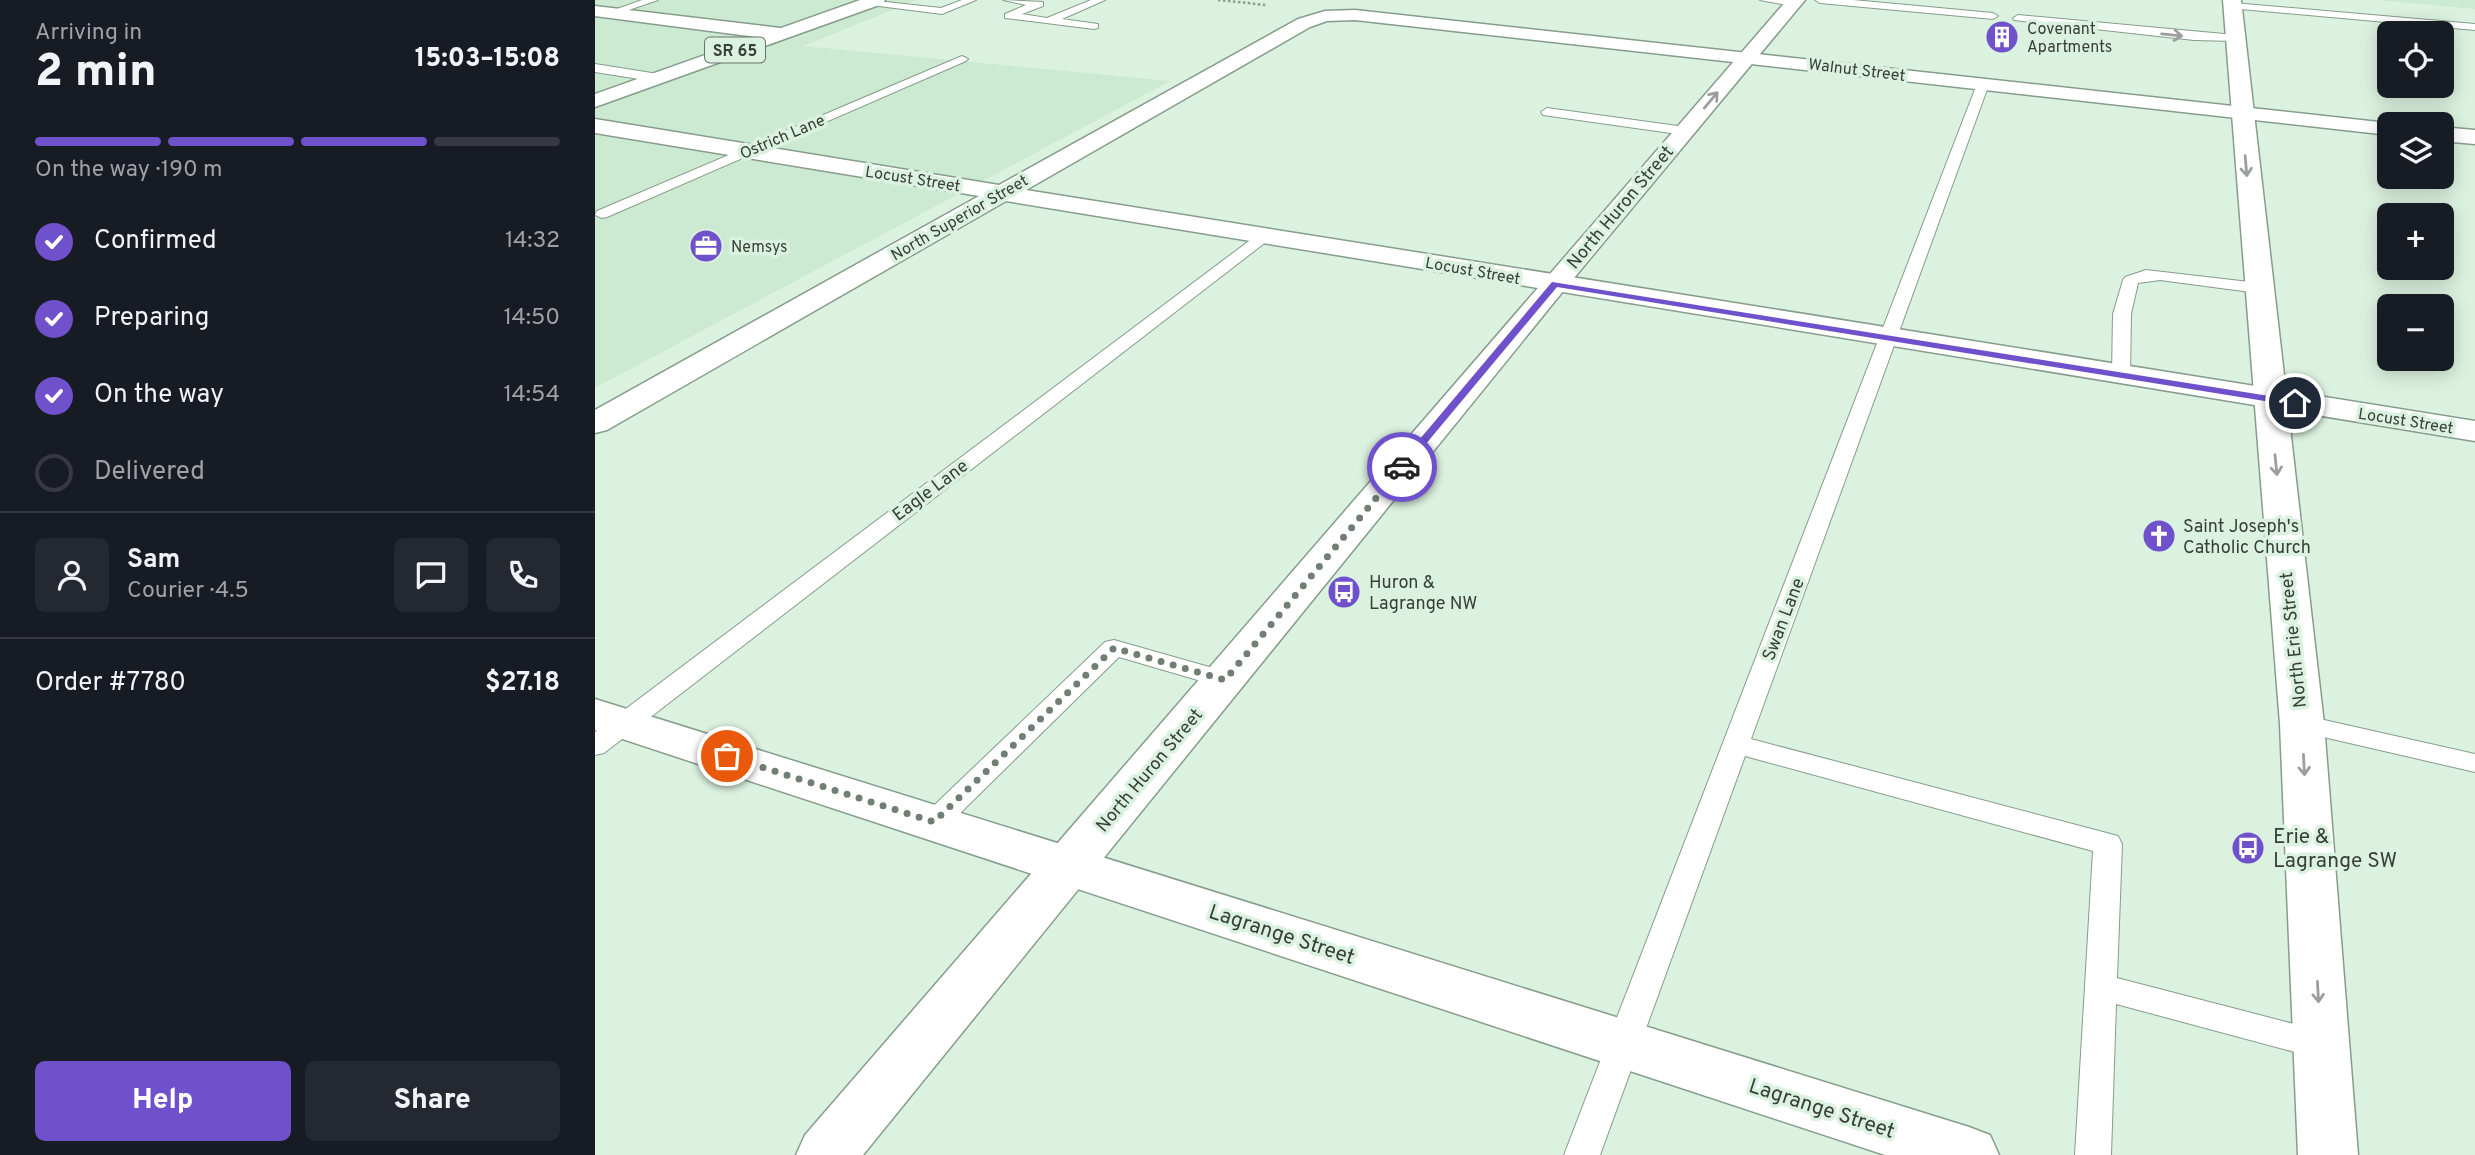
<!DOCTYPE html>
<meta charset="utf-8">
<style>
:root{--surface:#171b24;--page:#242831;--text:#f1f3f6;--muted:#9ea1a6;--line:#363941;--accent:#6f51cb}
body{margin:0;font-family:Overpass,sans-serif;background:var(--page);color:var(--text);height:100vh;display:flex;flex-direction:column;font-size:26px;white-space:nowrap}
*{box-sizing:border-box;margin:0}
p{font-size:23px;color:var(--muted)}
.icon{flex:none;width:38px;height:38px;fill:none;stroke:currentColor;stroke-width:2;stroke-linecap:round;stroke-linejoin:round}
.map{position:relative;flex:1;overflow:hidden}
.sheet{display:flex;flex-direction:column;background:var(--surface);width:595px}
.sheet>*{flex:none}
.tools{position:absolute;left:1782px;top:21px;display:grid;gap:14px}
.tools a{display:grid;place-items:center;width:77px;height:77px;border-radius:10px;background:var(--surface);box-shadow:0 4px 18px #0003;font-size:35px}
.pin{position:absolute;display:grid;place-items:center;width:60px;height:60px;color:#fff;margin:-30px;border:4px solid #fff;border-radius:50%;box-shadow:0 2px 7px #0007}
.courier{position:absolute;display:grid;place-items:center;width:70px;height:70px;margin:-35px;border:5px solid #6f51cb;border-radius:50%;background:#fff;color:#222;box-shadow:0 2px 9px #0007}
.headline em{font-style:normal;font-weight:800}
.headline div{display:flex;flex-direction:column-reverse}
.headline{display:flex;align-items:center;justify-content:space-between;height:119px;padding:0 35px}
h1{font-size:46px;font-weight:800;line-height:52px}
.bar{display:grid;grid-template-columns:repeat(4,1fr);gap:10px 7px;align-content:center;height:84px;padding:0 35px}
.bar i{height:9px;border-radius:5px;background:var(--line)}
.bar .on{background:var(--accent)}
.bar p{grid-column:span 4}
.line{display:flex;align-items:center;gap:18px;padding:0 35px;border-top:2px solid var(--line)}
.line div{flex:1}
.round{display:grid;place-items:center;flex:none;width:74px;height:74px;border-radius:10px;background:var(--page)}
ol{padding:0 35px;list-style:none}
li{display:flex;align-items:center;gap:21px;height:77px}
li p{margin-inline-start:auto}
li .icon{padding:7px;border-radius:50%;background:var(--accent);color:#fff;stroke-width:4}
li:last-child{color:var(--muted)}
li i{width:38px;height:38px;border:4px solid var(--line);border-radius:50%}
.button{display:flex;gap:14px;margin-top:auto;padding:14px 35px}
.button a{flex:1;height:80px;border-radius:10px;background:var(--accent);color:#fff;font-size:28px;font-weight:800;line-height:80px;text-align:center}
.button a+a{background:var(--page);color:var(--text)}
main{display:flex;flex:1;min-height:0}
.map>svg:first-child{display:block}
</style>
<main>
<section class="sheet">
<div class="headline"><div><h1>2 min</h1><p>Arriving in</p></div><em>15:03–15:08</em></div>
<div class="bar"><i class="on"></i><i class="on"></i><i class="on"></i><i></i><p>On the way · 190 m</p></div>
<ol>
<li><svg class="icon" aria-label="check" viewBox="0 0 24 24"><path d="M5 12l5 5 9-10"/></svg>Confirmed<p>14:32</p></li>
<li><svg class="icon" aria-label="check" viewBox="0 0 24 24"><path d="M5 12l5 5 9-10"/></svg>Preparing<p>14:50</p></li>
<li><svg class="icon" aria-label="check" viewBox="0 0 24 24"><path d="M5 12l5 5 9-10"/></svg>On the way<p>14:54</p></li>
<li><i></i>Delivered</li>
</ol>
<div class="line" style="height:126px"><a class="round"><svg class="icon" aria-label="person" viewBox="0 0 24 24"><circle cx="12" cy="8" r="4"/><path d="M4 21q1-7 8-7t8 7"/></svg></a><div><b>Sam</b><p>Courier · 4.5</p></div><a class="round"><svg class="icon" aria-label="chat" viewBox="0 0 24 24"><path d="M4 5h16v11H9l-5 4z"/></svg></a><a class="round"><svg class="icon" aria-label="phone" viewBox="0 0 24 24"><path d="M5 4h4l2 5-3 2q2 4 5 5l2-3 5 2v4C11 20 4 13 5 4z"/></svg></a></div>
<div class="line" style="height:91px"><div>Order #7780</div><b>$27.18</b></div>
<div class="button"><a>Help</a><a>Share</a></div>
</section>
<div class="map">
<svg width="1880" height="1155" viewBox="0 0 1880 1155">
<rect width="100%" height="100%" fill="#dcf2e0"/>
<g fill="#cce9d1">
<path d="M 0,0 L 322,0 L 208,46 L 575,81 L 0,388 Z"/>
<path d="M 1781,0 L 1880,0 L 1880,9 Z"/>
</g>
<g fill="none" stroke-linecap="round" stroke-linejoin="round">
<defs>
<g id="service">
<path d="M 47,0 L 63,0 L 16,16 L 11,13 Z"/>
<path d="M 272,0 L 346,8 L 367,0 L 381,0 L 347,14 L 276,5 L 272,4 Z"/>
<path d="M 408,0 L 448,2 L 448,6 L 427,14 L 452,18 L 496,0 L 510,0 L 467,19 L 503,24 L 503,28 L 499,29 L 410,18 L 410,14 L 431,5 Z"/>
<path d="M 1165,0 L 1198,0 L 1203,3 L 1198,6 Z"/>
<path d="M 1220,0 L 1258,0 L 1398,13 L 1403,16 L 1398,19 L 1225,3 Z"/>
<path d="M 1638,3 L 1880,24 L 1880,30 L 1634,8 L 1633,6 Z"/>
<path d="M 1423,15 L 1640,35 L 1646,38 L 1640,41 L 1599,40 L 1419,20 L 1418,18 Z"/>
<path d="M 367,56 L 373,59 L 371,61 L 12,217 L 7,218 L 0,215 L 2,211 Z"/>
<path d="M 0,64 L 63,74 L 69,78 L 63,82 L 0,72 Z"/>
<path d="M 1388,80 L 1394,84 L 1156,739 L 1523,836 L 1527,844 L 1522,978 L 1726,1031 L 1738,1035 L 1742,1045 L 1738,1055 L 1726,1059 L 1521,1004 L 1516,1155 L 1480,1155 L 1498,851 L 1150,756 L 1005,1155 L 969,1155 L 1382,84 Z"/>
<path d="M 952,108 L 1090,127 L 1097,131 L 1090,135 L 948,115 L 946,112 Z"/>
<path d="M 671,230 L 679,235 L 676,238 L 9,753 L 0,755 L 0,732 L 666,232 Z"/>
<path d="M 1551,270 L 1663,283 L 1671,288 L 1663,293 L 1565,280 L 1543,283 L 1536,314 L 1535,375 L 1526,381 L 1520,379 L 1517,375 L 1518,314 L 1528,280 L 1530,277 Z"/>
<path d="M 519,640 L 639,674 L 642,680 L 639,686 L 630,688 L 524,657 L 349,829 L 339,832 L 329,829 L 325,822 L 329,815 L 510,642 Z"/>
<path d="M 1707,715 L 1880,754 L 1880,772 L 1698,730 L 1694,724 L 1698,718 Z"/>
</g>
<g id="minor">
<path d="M 0,6 L 185,28 L 194,34 L 185,40 L 0,16 Z"/>
<path d="M 760,10 L 1802,124 L 1794,124 L 1794,135 L 760,20 L 732,21 L 715,27 L 431,190 L 1880,421 L 1880,441 L 411,201 L 12,430 L 0,433 L 0,410 L 384,196 L 0,133 L 0,119 L 404,185 L 703,19 L 730,11 Z"/>
<path d="M 1846,127 L 1880,130 L 1880,144 L 1846,141 Z"/>
</g>
<g id="tertiary">
<path d="M 1192,0 L 1210,0 L 969,290 L 268,1155 L 201,1155 L 210,1135 Z"/>
<path d="M 1628,0 L 1646,0 L 1729,724 L 1763,1155 L 1703,1155 L 1685,724 Z"/>
</g>
<path id="secondary" d="M 0,699 L 1374,1127 L 1395,1135 L 1404,1155 L 1290,1155 L 0,730 Z"/>
<path id="primary" d="M 265,0 L 290,0 L 287,4 L 0,107 L 0,94 Z"/>
</defs>
<use href="#service" stroke="#879c8b" stroke-width="2"/>
<use href="#minor" stroke="#879c8b" stroke-width="3"/>
<use href="#tertiary" stroke="#879c8b" stroke-width="3"/>
<use href="#secondary" stroke="#879c8b" stroke-width="3"/>
<use href="#primary" stroke="#879c8b" stroke-width="3"/>
<path stroke="#8d9c8f" stroke-width="2.5" stroke-dasharray="2.5 2.5" stroke-linecap="butt" d="M 623,0 L 671,5"/>
<use href="#service" fill="#fff" fill-rule="evenodd"/>
<use href="#minor" fill="#fff" fill-rule="evenodd"/>
<use href="#tertiary" fill="#fff" fill-rule="evenodd"/>
<use href="#secondary" fill="#fff" fill-rule="evenodd"/>
<use href="#primary" fill="#fff" fill-rule="evenodd"/>
</g>
<defs><path id="oneway-shaft" d="M-6 0H5M1.5-3L5.5 0L1.5 3" fill="none" stroke-width="1.6" stroke-linecap="round" stroke-linejoin="round" transform="scale(1.75)"/></defs>
<g stroke="#9b9f9c">
<use href="#oneway-shaft" transform="translate(1577 35) rotate(6)"/>
<use href="#oneway-shaft" transform="translate(1116 100) rotate(-50)"/>
<use href="#oneway-shaft" transform="translate(1651 166) rotate(85)"/>
<use href="#oneway-shaft" transform="translate(1681 465) rotate(84)"/>
<use href="#oneway-shaft" transform="translate(1709 765) rotate(87)"/>
<use href="#oneway-shaft" transform="translate(1723 992) rotate(87)"/>
</g>
<path fill="#6f51cb" d="M 957,282 L 1700,400 L 1705,403 L 1700,406 L 962,287 L 810,469 L 803,469 L 803,465 Z"/>
<g fill="none" stroke-linecap="round" stroke-linejoin="round">
<path stroke="#717e73" stroke-width="7" stroke-dasharray="0 12.6" d="M 132,756 L 339,822 L 519,648 L 630,680 L 807,467"/>
</g>
<defs>
<symbol id="building-disc" viewBox="-11 -11 22 22"><circle r="9.5" fill="#6f51cb" stroke="#dcf2e0"/><path d="M-4-6H4V6H1V3H-1V6H-4ZM-2.5-4.3h1.7v1.8h-1.7ZM.8-4.3h1.7v1.8H.8ZM-2.5-1h1.7V.8h-1.7ZM.8-1h1.7V.8H.8Z" fill="#fff"/></symbol>
<symbol id="office-disc" viewBox="-11 -11 22 22"><circle r="9.5" fill="#6f51cb" stroke="#dcf2e0"/><path d="M-6-3h4V-5.5h4V-3h4V5H-6ZM-1-4.5V-3h2v-1.5ZM-6 0V1H6V0Z" fill="#fff"/></symbol>
<symbol id="church-disc" viewBox="-11 -11 22 22"><circle r="9.5" fill="#6f51cb" stroke="#dcf2e0"/><path d="M-1.2-6h2.4v3.5h3.3v2.4h-3.3V6h-2.4V-.1h-3.3v-2.4h3.3Z" fill="#fff"/></symbol>
<symbol id="bus-disc" viewBox="-11 -11 22 22"><circle r="9.5" fill="#6f51cb" stroke="#dcf2e0"/><path d="M-5-6H5V4H4V6H2V4H-2V6H-4V4H-5ZM-3.5-4V0h7V-4ZM-3.5 1.2v1.5H-2V1.2ZM2 1.2v1.5H3.5V1.2Z" fill="#fff"/></symbol>
</defs>
<g fill-rule="evenodd">
<use href="#building-disc" x="1388" y="18" width="38" height="38"/>
<use href="#office-disc" x="92" y="227" width="38" height="38"/>
<use href="#church-disc" x="1545" y="517" width="38" height="38"/>
<use href="#bus-disc" x="730" y="573" width="38" height="38"/>
<use href="#bus-disc" x="1634" y="829" width="38" height="38"/>
</g>
<g text-anchor="middle" stroke-width="7" stroke-linejoin="round" paint-order="stroke">
<g font-size="16" fill="#373f38" stroke="#dcf2e0" text-anchor="start">
<text x="1432" y="34">Covenant<tspan x="1432" dy="18">Apartments</tspan></text>
<text x="136" y="252">Nemsys</text>
</g>
<rect fill="#dcf2e0" stroke="#68756a" stroke-width="2" x="110" y="37.5" width="60" height="25" rx="5"/>
<g font-size="16" font-weight="bold" fill="#373f38">
<text x="140" y="56">SR 65</text>
</g>
<g font-size="16" fill="#373f38" stroke="#dcf2e0">
<text transform="translate(1262 69) rotate(7)" y="6">Walnut Street</text>
<text transform="translate(187 136) rotate(-23)" y="6">Ostrich Lane</text>
<text transform="translate(318 178) rotate(9)" y="6">Locust Street</text>
<text transform="translate(364 217) rotate(-30)" y="6">North Superior Street</text>
<text transform="translate(878 270) rotate(10)" y="6">Locust Street</text>
<text transform="translate(1811 420) rotate(9)" y="6">Locust Street</text>
</g>
<g font-size="18" fill="#373f38" stroke="#dcf2e0">
<text transform="translate(1025 207) rotate(-50)" y="6">North Huron Street</text>
<text transform="translate(335 490) rotate(-37)" y="6">Eagle Lane</text>
<text transform="translate(1188 619) rotate(-69)" y="6">Swan Lane</text>
<text transform="translate(1698 640) rotate(-96)" y="6">North Erie Street</text>
<text transform="translate(554 770) rotate(-50)" y="6">North Huron Street</text>
</g>
<g font-size="18" fill="#373f38" stroke="#dcf2e0" text-anchor="start">
<text x="1588" y="532">Saint Joseph's<tspan x="1588" dy="21">Catholic Church</tspan></text>
<text x="774" y="588">Huron &amp;<tspan x="774" dy="21">Lagrange NW</tspan></text>
</g>
<g font-size="21" fill="#373f38" stroke="#dcf2e0" text-anchor="start">
<text x="1678" y="843">Erie &amp;<tspan x="1678" dy="24">Lagrange SW</tspan></text>
</g>
<g font-size="21" fill="#373f38" stroke="#dcf2e0">
<text transform="translate(687 934) rotate(18)" y="7">Lagrange Street</text>
<text transform="translate(1227 1108) rotate(18)" y="7">Lagrange Street</text>
</g>
</g>
</svg>
<div class="tools">
<a><svg class="icon" aria-label="locate" viewBox="0 0 24 24"><circle cx="12" cy="12" r="6"/><path d="M12 2v4M12 18v4M2 12h4M18 12h4"/></svg></a>
<a><svg class="icon" aria-label="layers" viewBox="0 0 24 24"><path d="M12 4l9 5-9 5-9-5zM3 14l9 5 9-5"/></svg></a>
<a>+</a>
<a>−</a>
</div>
<div class="pin" style="left:132px;top:756px;background:#ea580c"><svg class="icon" aria-label="bag" viewBox="0 0 24 24"><path d="M5 8h14l-1 12H6zM9 8a3 3 0 0 1 6 0"/></svg></div>
<div class="pin" style="left:1700px;top:403px;background:#1f2937"><svg class="icon" aria-label="home" viewBox="0 0 24 24"><path d="M3 11l9-7 9 7M6 9v11h12V9"/></svg></div>
<div class="courier" style="left:807px;top:467px"><svg class="icon" aria-label="car" viewBox="0 0 24 24"><path d="M5 17H2v-5l4-1 3-4h7l3 4 3 1v5h-3M9 17h6M6 11h13"/><circle cx="7" cy="17" r="2"/><circle cx="17" cy="17" r="2"/></svg></div>
</div>
</main>
